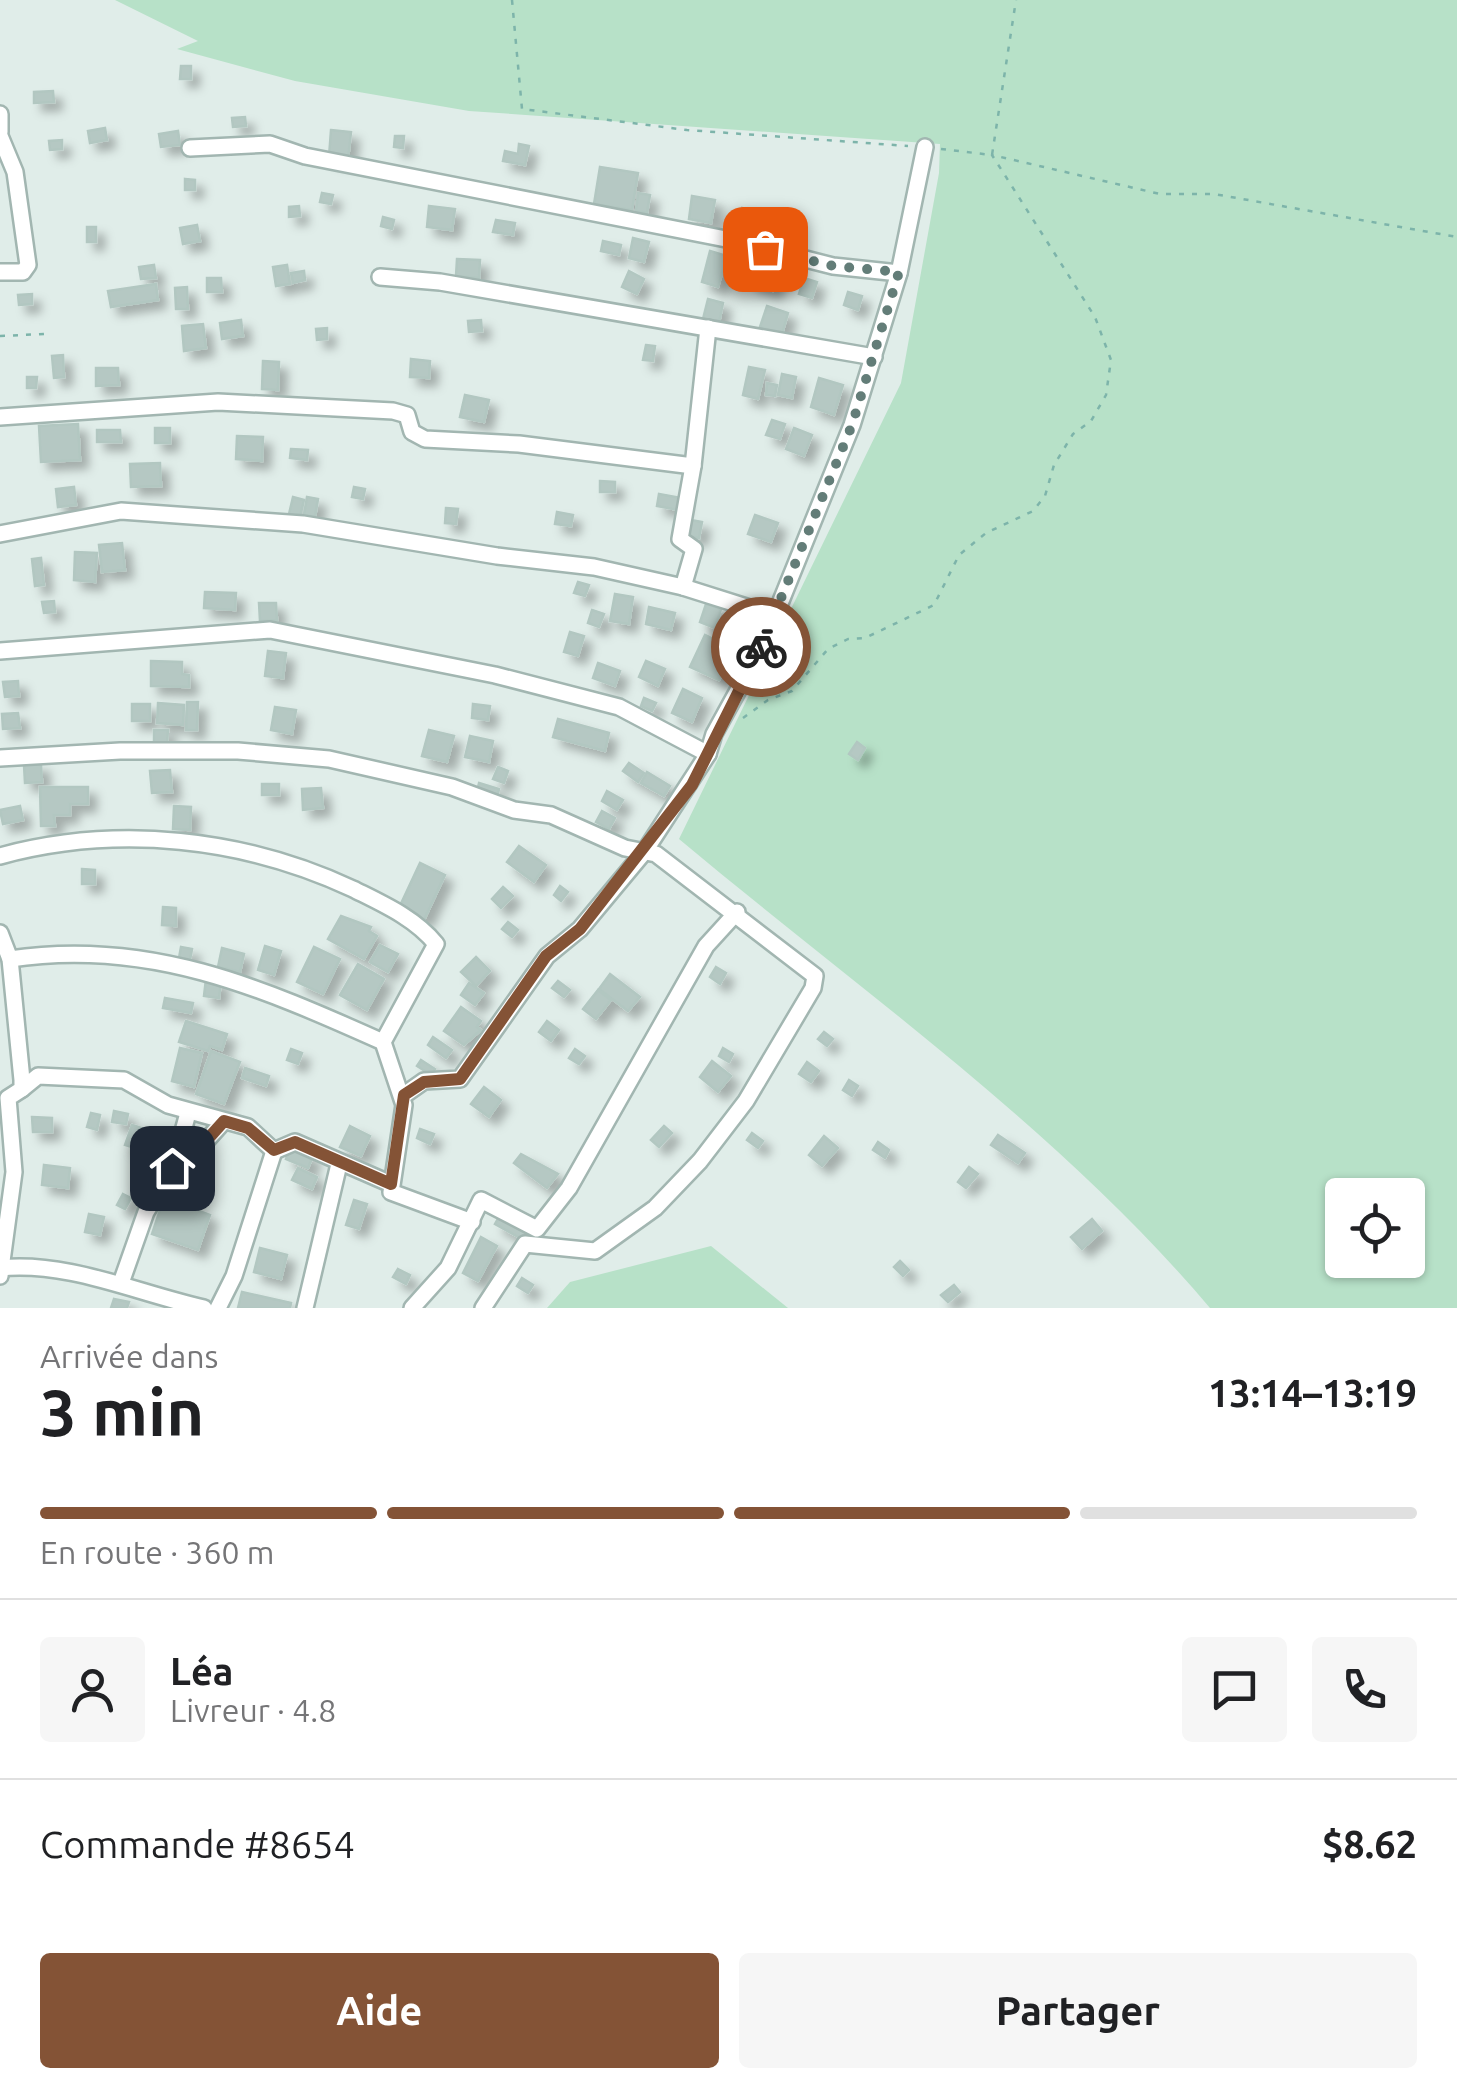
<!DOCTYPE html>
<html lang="fr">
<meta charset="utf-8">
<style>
:root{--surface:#fff;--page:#f6f6f6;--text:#202124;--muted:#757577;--line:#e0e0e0;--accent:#845336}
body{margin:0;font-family:Ubuntu,sans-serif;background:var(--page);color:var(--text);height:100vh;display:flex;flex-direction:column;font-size:38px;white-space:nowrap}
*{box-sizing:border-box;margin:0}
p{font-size:32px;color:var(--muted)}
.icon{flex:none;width:55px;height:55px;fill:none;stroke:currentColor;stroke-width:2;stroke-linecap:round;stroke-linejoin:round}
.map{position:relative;height:1308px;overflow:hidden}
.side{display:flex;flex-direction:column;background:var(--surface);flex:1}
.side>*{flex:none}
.fabs{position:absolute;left:1325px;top:1178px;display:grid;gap:20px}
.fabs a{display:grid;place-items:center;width:100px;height:100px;border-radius:10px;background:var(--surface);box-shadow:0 2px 8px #0004;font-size:50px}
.pin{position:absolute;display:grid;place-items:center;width:85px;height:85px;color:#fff;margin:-42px;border-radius:20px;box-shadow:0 5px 15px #0006}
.courier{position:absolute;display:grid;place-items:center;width:100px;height:100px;margin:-50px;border:8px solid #845336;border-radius:50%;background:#fff;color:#222;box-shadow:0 2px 12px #0007}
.summary em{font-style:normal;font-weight:700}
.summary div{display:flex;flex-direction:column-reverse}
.summary{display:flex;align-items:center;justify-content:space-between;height:170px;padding:0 40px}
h1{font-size:65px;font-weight:700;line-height:75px}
.bar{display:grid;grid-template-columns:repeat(4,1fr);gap:15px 10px;align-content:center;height:120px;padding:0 40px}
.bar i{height:12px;border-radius:8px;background:var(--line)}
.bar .current{background:var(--accent)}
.bar p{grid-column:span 4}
.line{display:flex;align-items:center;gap:25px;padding:0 40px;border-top:2px solid var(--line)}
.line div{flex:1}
.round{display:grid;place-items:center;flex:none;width:105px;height:105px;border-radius:10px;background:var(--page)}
.primary-button{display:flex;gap:20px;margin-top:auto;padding:20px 40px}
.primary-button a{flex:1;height:115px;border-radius:10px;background:var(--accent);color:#fff;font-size:40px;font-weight:700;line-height:115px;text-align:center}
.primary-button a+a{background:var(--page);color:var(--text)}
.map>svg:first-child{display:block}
</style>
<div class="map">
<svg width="1457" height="1308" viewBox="0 0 1457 1308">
<defs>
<filter id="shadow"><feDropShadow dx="8" dy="8" stdDeviation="5" flood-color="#0004"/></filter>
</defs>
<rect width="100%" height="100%" fill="#e0ede9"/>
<g fill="#b7e1c8" fill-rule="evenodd">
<path d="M 115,0 L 1457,0 L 1457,1308 L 1210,1308 C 1057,1127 859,990 679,839 L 901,383 L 939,173 L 940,144 L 469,111 L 295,81 L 177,49 L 198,41 ZM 1342,1195 L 1408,1195 L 1408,1260 L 1342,1260 Z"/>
<path d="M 711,1246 L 788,1308 L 547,1308 L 570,1282 Z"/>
</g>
<g fill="#b5c8c3" stroke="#b2c7c1" stroke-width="2.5" filter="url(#shadow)">
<path d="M 181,66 L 191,66 L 191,79 L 180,79 Z"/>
<path d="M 53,91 L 54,102 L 34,103 L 34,92 Z"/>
<path d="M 245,117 L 246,126 L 233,127 L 232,118 Z"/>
<path d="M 105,128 L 107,140 L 90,143 L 88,131 Z"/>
<path d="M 331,130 L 351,132 L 348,159 L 329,157 Z"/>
<path d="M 178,131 L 180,145 L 161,147 L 159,134 Z"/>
<path d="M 395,136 L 404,136 L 403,148 L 394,147 Z"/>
<path d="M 62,140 L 62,149 L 50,150 L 49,141 Z"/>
<path d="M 519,144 L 529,146 L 525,165 L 503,161 L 505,151 L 518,154 Z"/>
<path d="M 600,167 L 638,173 L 632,210 L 594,204 Z"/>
<path d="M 185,179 L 195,180 L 195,190 L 185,190 Z"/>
<path d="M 322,193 L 333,195 L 331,204 L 320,202 Z"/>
<path d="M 638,193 L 650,195 L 647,213 L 636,211 Z"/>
<path d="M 692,196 L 715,200 L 711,223 L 689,219 Z"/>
<path d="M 299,206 L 300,216 L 289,217 L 289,207 Z"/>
<path d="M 429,206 L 455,209 L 452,230 L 427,227 Z"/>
<path d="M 742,208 L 756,211 L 753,223 L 739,218 Z"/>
<path d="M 383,217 L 394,220 L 392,229 L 381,226 Z"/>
<path d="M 496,220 L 515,223 L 513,235 L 493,232 Z"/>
<path d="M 197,225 L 200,241 L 183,244 L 180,228 Z"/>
<rect x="87" y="227" width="9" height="15"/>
<path d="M 633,238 L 649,242 L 644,262 L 629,258 Z"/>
<path d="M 603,241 L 621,245 L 619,255 L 601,251 Z"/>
<path d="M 710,251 L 727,256 L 718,287 L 702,282 Z"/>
<path d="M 457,259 L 480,260 L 479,278 L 456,276 Z"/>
<path d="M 154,265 L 156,278 L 141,279 L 139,267 Z"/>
<path d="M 287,265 L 290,284 L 276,286 L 273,267 Z"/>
<path d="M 754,267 L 778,275 L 773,291 L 749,283 Z"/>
<path d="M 304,271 L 305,280 L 293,283 L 291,273 Z"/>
<path d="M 629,271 L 644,279 L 637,294 L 622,287 Z"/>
<path d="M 207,278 L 221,278 L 222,292 L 207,292 Z"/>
<path d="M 804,278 L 817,282 L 812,298 L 799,294 Z"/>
<path d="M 156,284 L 158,300 L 111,307 L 108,291 Z"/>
<path d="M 187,287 L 188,309 L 176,309 L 175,288 Z"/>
<path d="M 848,292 L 862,296 L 858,310 L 844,305 Z"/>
<path d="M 32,294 L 32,304 L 19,305 L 18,295 Z"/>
<path d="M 708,299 L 723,303 L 719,323 L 703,319 Z"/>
<path d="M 767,306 L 788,313 L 782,334 L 760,327 Z"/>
<path d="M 241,320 L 243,336 L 222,339 L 220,323 Z"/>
<path d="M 481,320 L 482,331 L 469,332 L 468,321 Z"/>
<path d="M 203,324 L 206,348 L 184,351 L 182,326 Z"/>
<path d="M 327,328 L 327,339 L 317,340 L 316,329 Z"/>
<path d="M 646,345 L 655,346 L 653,361 L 643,360 Z"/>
<path d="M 63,355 L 64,377 L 54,378 L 52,356 Z"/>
<path d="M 411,359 L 430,361 L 429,378 L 410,377 Z"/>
<path d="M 263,361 L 279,362 L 278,390 L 262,389 Z"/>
<path d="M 749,367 L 765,370 L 758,399 L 743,395 Z"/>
<path d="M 96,368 L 118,368 L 119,385 L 96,386 Z"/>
<path d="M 782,374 L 796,377 L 792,398 L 778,395 Z"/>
<path d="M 27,377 L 37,377 L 36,388 L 27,388 Z"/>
<path d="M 819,378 L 843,385 L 834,415 L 811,407 Z"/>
<path d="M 767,383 L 777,385 L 775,396 L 766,395 Z"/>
<path d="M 465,395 L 489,400 L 484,422 L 460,417 Z"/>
<path d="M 772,420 L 785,424 L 780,439 L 766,435 Z"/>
<path d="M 78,424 L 80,460 L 41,462 L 39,426 Z"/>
<rect x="155" y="428" width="15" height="15"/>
<path d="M 794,428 L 812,435 L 804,456 L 786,449 Z"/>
<path d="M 97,430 L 120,430 L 121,442 L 97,442 Z"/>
<path d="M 237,436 L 263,437 L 262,461 L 236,459 Z"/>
<path d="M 291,449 L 308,450 L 307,460 L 290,458 Z"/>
<path d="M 160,463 L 161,486 L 131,487 L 130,464 Z"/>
<path d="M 600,481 L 615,482 L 615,492 L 600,492 Z"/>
<path d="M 74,487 L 76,505 L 58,507 L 56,489 Z"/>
<path d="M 354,487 L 365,489 L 363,499 L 352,497 Z"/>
<path d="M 659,494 L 681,498 L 679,510 L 657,506 Z"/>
<path d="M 293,497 L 304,500 L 300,517 L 289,514 Z"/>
<path d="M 307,497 L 318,499 L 315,517 L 304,515 Z"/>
<path d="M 446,508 L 458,509 L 456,524 L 445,523 Z"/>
<path d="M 557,512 L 573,515 L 571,526 L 555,524 Z"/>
<path d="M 755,515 L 778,523 L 771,542 L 748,534 Z"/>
<path d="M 691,520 L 702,522 L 699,538 L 688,536 Z"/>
<path d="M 122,543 L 125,570 L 102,572 L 99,545 Z"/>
<path d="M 75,552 L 97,553 L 95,582 L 74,580 Z"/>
<path d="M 41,558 L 44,585 L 35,586 L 32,559 Z"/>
<path d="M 578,582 L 589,585 L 585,596 L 574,593 Z"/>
<path d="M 205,592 L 236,593 L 235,610 L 204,608 Z"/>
<path d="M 615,594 L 633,597 L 629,624 L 610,621 Z"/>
<path d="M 54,601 L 55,612 L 44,613 L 42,602 Z"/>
<path d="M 259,603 L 276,603 L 277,620 L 260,621 Z"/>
<path d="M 706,604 L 721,609 L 715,628 L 700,622 Z"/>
<path d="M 649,607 L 675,613 L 671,630 L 646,624 Z"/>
<path d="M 592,610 L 604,614 L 599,627 L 588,623 Z"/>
<path d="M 570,632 L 584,636 L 578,656 L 564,652 Z"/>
<path d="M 705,635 L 734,649 L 719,680 L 690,667 Z"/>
<path d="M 268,651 L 286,653 L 283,678 L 265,676 Z"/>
<path d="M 151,661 L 182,662 L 182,674 L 189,675 L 189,687 L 151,686 Z"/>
<path d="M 646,661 L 665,669 L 658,686 L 639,677 Z"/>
<path d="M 598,663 L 620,671 L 615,686 L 593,678 Z"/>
<path d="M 18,681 L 19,696 L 5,697 L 3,682 Z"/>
<path d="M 683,689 L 702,698 L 692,722 L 672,713 Z"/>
<path d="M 644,698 L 656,703 L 652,711 L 641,706 Z"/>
<path d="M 187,702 L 198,702 L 197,730 L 186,730 Z"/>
<path d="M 158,703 L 184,705 L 183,725 L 157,723 Z"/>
<rect x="132" y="704" width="18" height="17"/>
<path d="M 473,704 L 490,706 L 488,720 L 472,718 Z"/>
<path d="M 275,707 L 296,710 L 292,734 L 271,730 Z"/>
<path d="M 18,713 L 20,728 L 3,729 L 2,714 Z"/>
<path d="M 558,719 L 609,733 L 605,751 L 553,737 Z"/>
<path d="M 154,730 L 168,730 L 167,743 L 154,743 Z"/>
<path d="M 429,730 L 454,736 L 447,762 L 422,756 Z"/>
<path d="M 470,736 L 493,741 L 489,762 L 465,757 Z"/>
<path d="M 857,742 L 865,748 L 858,760 L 849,754 Z"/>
<path d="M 629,763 L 644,773 L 638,782 L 623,771 Z"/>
<path d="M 41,764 L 42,782 L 25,783 L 24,765 Z"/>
<path d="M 498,767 L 508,771 L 504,783 L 493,779 Z"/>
<path d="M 170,770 L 172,792 L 152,793 L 150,771 Z"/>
<path d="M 647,772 L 670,786 L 664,796 L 641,783 Z"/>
<path d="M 479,783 L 499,789 L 497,797 L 477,792 Z"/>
<rect x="262" y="784" width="17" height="11"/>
<path d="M 40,787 L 88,787 L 88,804 L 70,804 L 70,815 L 54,815 L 55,826 L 41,826 Z"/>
<path d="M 321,788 L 323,808 L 303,810 L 302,789 Z"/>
<path d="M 607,791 L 623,800 L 617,810 L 602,801 Z"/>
<path d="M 20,806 L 23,820 L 3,824 L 0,810 Z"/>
<path d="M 174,806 L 191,807 L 190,830 L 173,829 Z"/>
<path d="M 602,811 L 615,818 L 609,829 L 596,822 Z"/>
<path d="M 519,846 L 546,865 L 534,882 L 507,862 Z"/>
<path d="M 420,863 L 445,875 L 424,920 L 399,908 Z"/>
<path d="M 82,869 L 95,870 L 95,884 L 82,884 Z"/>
<path d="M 560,886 L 568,892 L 561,901 L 554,895 Z"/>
<path d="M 503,887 L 513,896 L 501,908 L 492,899 Z"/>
<path d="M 163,907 L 176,908 L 176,926 L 162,925 Z"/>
<path d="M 341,916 L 371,927 L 369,931 L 377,936 L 364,959 L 328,939 Z"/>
<path d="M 508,922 L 518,930 L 512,937 L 502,929 Z"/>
<path d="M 380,945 L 398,954 L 388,972 L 370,962 Z"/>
<path d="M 265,946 L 281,951 L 274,975 L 258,970 Z"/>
<path d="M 181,947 L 192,949 L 190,960 L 179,958 Z"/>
<path d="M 314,947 L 340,959 L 323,994 L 297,982 Z"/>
<path d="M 222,948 L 244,954 L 240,972 L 218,967 Z"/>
<path d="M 476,957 L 490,971 L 476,986 L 461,972 Z"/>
<path d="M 358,964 L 384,979 L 367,1010 L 340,995 Z"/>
<path d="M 716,967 L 726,973 L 720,984 L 710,977 Z"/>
<path d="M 610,974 L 640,997 L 628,1011 L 599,989 Z"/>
<path d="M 206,979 L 221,981 L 219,998 L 204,996 Z"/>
<path d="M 558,981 L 570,990 L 564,997 L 552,988 Z"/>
<path d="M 469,983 L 484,993 L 475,1005 L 461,995 Z"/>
<path d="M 598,990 L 611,1000 L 596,1019 L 583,1009 Z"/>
<path d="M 165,998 L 193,1003 L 191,1013 L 163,1008 Z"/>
<path d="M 461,1007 L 481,1021 L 477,1027 L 481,1030 L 464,1045 L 444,1031 Z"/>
<path d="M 186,1021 L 227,1034 L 222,1050 L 210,1046 L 208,1051 L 179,1042 Z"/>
<path d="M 547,1021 L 559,1030 L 551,1041 L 539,1032 Z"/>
<path d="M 824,1032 L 833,1039 L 827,1046 L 818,1039 Z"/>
<path d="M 433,1037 L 452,1050 L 446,1058 L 428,1045 Z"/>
<path d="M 180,1048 L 202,1053 L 194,1087 L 172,1081 Z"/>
<path d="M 723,1048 L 733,1054 L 729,1062 L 719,1056 Z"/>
<path d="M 291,1049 L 302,1053 L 298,1064 L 287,1060 Z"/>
<path d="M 575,1049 L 585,1056 L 579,1064 L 569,1058 Z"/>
<path d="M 211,1051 L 240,1062 L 224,1104 L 196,1094 Z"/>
<path d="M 421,1060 L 435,1069 L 431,1075 L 417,1066 Z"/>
<path d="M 712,1061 L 731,1076 L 718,1092 L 700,1077 Z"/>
<path d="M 807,1062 L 819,1071 L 811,1082 L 799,1074 Z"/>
<path d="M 245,1068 L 269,1076 L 266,1086 L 242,1078 Z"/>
<path d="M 849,1080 L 858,1086 L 852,1096 L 843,1090 Z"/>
<path d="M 484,1087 L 501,1100 L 489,1117 L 471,1104 Z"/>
<path d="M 114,1111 L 128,1114 L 126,1124 L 112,1122 Z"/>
<path d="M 91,1113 L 100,1115 L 97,1130 L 87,1127 Z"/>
<path d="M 32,1117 L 52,1118 L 52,1132 L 33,1132 Z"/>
<path d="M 132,1125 L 160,1134 L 154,1154 L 125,1145 Z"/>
<path d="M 350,1126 L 370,1136 L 361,1156 L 340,1147 Z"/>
<path d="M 664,1126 L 672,1133 L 659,1147 L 651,1140 Z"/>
<path d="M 420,1129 L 434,1134 L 430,1144 L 417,1138 Z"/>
<path d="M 752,1133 L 763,1141 L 758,1148 L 747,1140 Z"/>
<path d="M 998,1135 L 1025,1153 L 1018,1163 L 991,1145 Z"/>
<path d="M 824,1136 L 838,1148 L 822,1166 L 809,1155 Z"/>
<path d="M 878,1142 L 889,1150 L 885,1158 L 873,1150 Z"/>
<path d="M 290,1148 L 313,1156 L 308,1168 L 286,1159 Z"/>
<path d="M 521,1154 L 558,1174 L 547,1188 L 514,1163 Z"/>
<path d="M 44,1165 L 70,1168 L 68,1188 L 42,1185 Z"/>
<path d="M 969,1167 L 978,1174 L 966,1188 L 958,1182 Z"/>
<path d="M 298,1168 L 317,1177 L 312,1189 L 292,1180 Z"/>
<path d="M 123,1194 L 131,1198 L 125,1209 L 117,1205 Z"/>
<path d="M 164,1198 L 210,1215 L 198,1250 L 152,1234 Z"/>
<path d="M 354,1200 L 367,1204 L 359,1229 L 346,1225 Z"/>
<path d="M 89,1214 L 104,1217 L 100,1235 L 85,1232 Z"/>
<path d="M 499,1217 L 526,1233 L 522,1239 L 495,1224 Z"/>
<path d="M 1092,1219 L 1102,1231 L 1082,1249 L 1071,1237 Z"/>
<path d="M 481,1237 L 497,1246 L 478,1281 L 463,1273 Z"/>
<path d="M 260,1248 L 287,1255 L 281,1279 L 254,1272 Z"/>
<path d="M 900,1261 L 909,1270 L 903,1276 L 894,1267 Z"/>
<path d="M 398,1269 L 410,1275 L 406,1284 L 393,1277 Z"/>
<path d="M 522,1278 L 533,1285 L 528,1293 L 517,1286 Z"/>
<path d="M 954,1285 L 960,1292 L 948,1302 L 941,1295 Z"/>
<path d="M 242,1292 L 291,1303 L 290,1308 L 238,1308 Z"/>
<path d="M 114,1299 L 129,1302 L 127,1308 L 111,1308 Z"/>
</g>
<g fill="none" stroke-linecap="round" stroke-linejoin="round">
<defs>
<g id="minor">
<path d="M 0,114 L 0,132"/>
<path d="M 0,136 L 15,172 L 28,265 L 23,272 L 0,272"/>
<path d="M 190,148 L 270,144 L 305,156 L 731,240 L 833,266 L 899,273"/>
<path d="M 380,277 L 440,282 L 874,357"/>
<path d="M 0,417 L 218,402 L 393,411 L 407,415 L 412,432 L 425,439 L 519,444 L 693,466"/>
<path d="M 0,534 L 121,511 L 303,524 L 497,556 L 594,567 L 683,587 L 775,616"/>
<path d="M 683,587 L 694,549 L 680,539 L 693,466 L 708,328"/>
<path d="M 0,651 L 270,630 L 495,675 L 619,707 L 708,754"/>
<path d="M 0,758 L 120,751 L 238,751 L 329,759 L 452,787 L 514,810 L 551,815 L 625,848 L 656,854 L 815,976 L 813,988 L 746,1101 L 700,1161 L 655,1208 L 595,1251 L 525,1244 L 483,1308"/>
<path d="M 0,856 C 118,824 244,838 353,889 C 383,904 415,918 436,944 L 383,1042"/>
<path d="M 0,933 L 10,959 L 22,1080 L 22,1089 L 8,1098 L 14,1172 L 0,1276"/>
<path d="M 10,959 C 148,938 260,987 383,1042 L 404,1105 L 391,1192 L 472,1222"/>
<path d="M 22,1089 L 38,1076 L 124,1080 L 168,1105 L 248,1127 L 274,1151 L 295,1142 L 391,1184"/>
<path d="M 404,1095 L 424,1081 L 460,1079 L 547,956 L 580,929 L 645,851 L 708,754 L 714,734 L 764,643 L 852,425 L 899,273 L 925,147"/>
<path d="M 173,1168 L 188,1113"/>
<path d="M 0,1268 C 69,1261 136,1293 204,1308"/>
<path d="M 121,1283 L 146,1212 L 173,1168 L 188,1161 L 224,1121"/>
<path d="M 218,1308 L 234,1276 L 274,1151"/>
<path d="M 305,1308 L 339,1164"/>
<path d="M 412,1308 L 448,1268 L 481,1200 L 537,1229 L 569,1188 L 706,946 L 737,912"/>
</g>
</defs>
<use href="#minor" stroke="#a2b6b1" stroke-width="20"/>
<g stroke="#7db4aa" stroke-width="2.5" stroke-dasharray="5 8" stroke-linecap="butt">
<path d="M 512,0 L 522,109 L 687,130 L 908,146"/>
<path d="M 941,149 L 992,155 L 1016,0"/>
<path d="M 0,336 L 45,334"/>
<path d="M 743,718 L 768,700 L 792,691 L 828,649 L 848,639 L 865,638 L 934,605 L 959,555 L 986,533 L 1033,511 L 1045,496 L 1054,465 L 1073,434 L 1091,421 L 1106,395 L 1111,360 L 1095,317 L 992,155 L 1160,194 L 1214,194 L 1457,237"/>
</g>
<use href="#minor" stroke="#fff" stroke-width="15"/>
</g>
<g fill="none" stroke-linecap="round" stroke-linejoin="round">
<path stroke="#637d78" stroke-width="10" stroke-dasharray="0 18" d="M 761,647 L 852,425 L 899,272 L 833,266 L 765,249"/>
<path stroke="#845336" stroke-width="12" d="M 172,1168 L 188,1161 L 224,1121 L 248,1128 L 274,1150 L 295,1142 L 391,1184 L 404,1095 L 424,1082 L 460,1079 L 546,956 L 580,929 L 692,785 L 761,647"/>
</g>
</svg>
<div class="fabs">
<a><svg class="icon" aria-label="locate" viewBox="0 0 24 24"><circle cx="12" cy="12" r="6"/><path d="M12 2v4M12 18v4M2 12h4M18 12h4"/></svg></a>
</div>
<div class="pin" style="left:765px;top:249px;background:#ea580c"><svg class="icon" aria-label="bag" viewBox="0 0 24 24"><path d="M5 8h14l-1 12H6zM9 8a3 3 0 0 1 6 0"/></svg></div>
<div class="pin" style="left:172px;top:1168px;background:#1f2937"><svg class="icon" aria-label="home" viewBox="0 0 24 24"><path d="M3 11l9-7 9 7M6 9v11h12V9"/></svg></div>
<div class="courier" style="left:761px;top:647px"><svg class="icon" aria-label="bike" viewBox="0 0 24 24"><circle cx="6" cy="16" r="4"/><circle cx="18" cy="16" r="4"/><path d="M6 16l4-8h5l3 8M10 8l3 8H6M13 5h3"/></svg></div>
</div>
<section class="side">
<div class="summary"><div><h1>3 min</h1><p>Arrivée dans</p></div><em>13:14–13:19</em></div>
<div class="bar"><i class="current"></i><i class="current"></i><i class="current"></i><i></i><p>En route · 360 m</p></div>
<div class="line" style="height:180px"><a class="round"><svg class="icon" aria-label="person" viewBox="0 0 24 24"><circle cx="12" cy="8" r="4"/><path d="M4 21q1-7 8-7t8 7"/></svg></a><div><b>Léa</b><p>Livreur · 4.8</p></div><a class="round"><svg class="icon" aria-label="chat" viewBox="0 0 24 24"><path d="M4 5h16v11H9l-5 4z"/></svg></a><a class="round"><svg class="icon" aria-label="phone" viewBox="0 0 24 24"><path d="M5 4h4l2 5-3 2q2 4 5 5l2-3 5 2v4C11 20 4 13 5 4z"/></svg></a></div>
<div class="line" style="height:130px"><div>Commande #8654</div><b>$8.62</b></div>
<div class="primary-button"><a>Aide</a><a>Partager</a></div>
</section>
